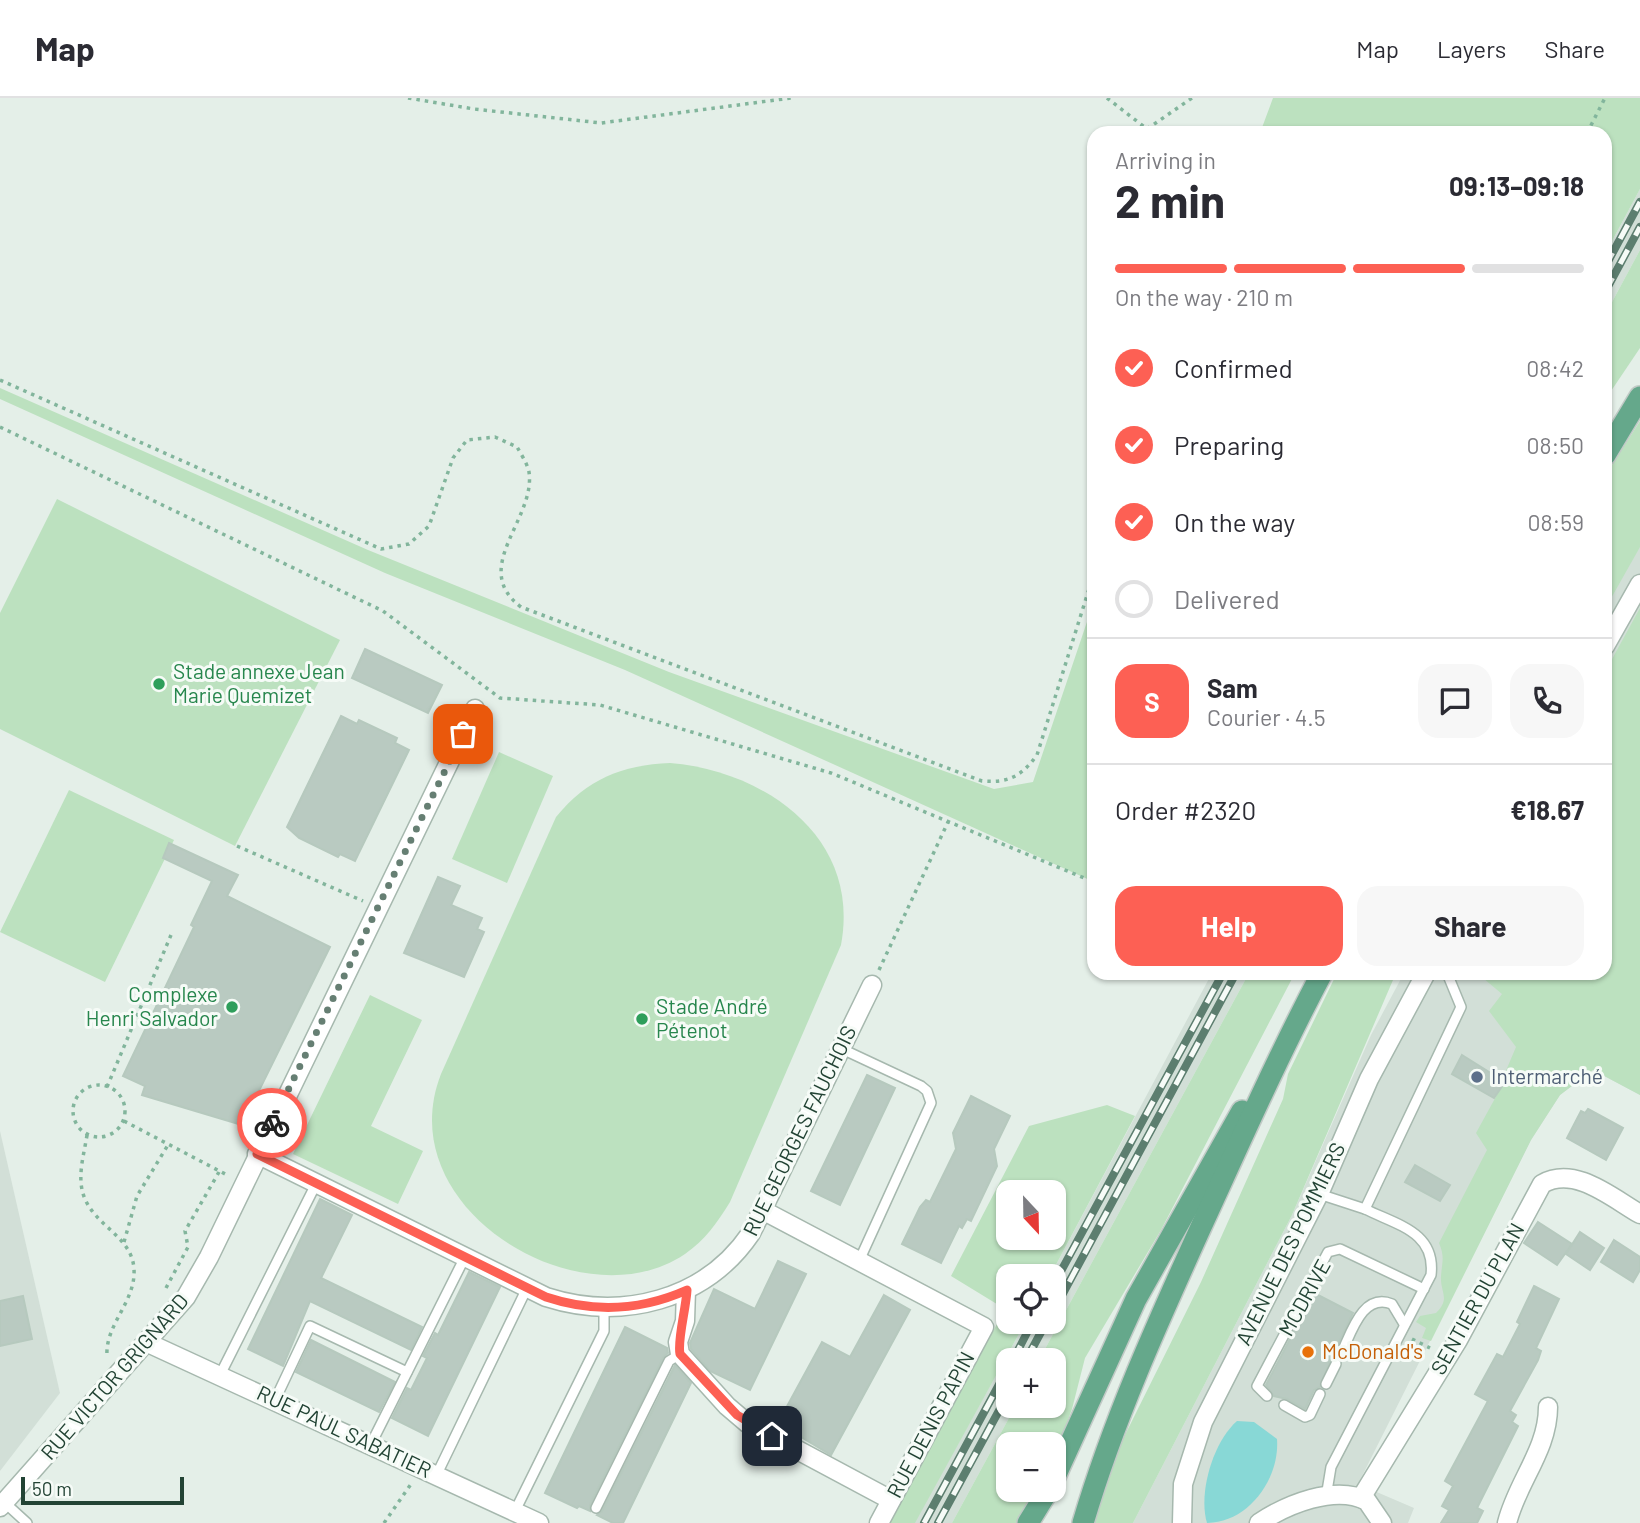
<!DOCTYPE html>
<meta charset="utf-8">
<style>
:root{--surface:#fff;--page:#f7f7f7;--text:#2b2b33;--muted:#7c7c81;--line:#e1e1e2;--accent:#fd6054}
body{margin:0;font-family:Barlow,sans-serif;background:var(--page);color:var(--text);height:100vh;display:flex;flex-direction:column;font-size:26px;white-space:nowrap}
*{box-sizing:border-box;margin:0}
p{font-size:23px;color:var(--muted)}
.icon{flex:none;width:38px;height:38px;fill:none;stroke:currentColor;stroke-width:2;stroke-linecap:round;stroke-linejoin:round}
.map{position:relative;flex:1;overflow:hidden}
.details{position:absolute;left:1087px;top:28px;width:525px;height:854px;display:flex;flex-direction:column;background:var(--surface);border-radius:21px;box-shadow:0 2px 5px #0004}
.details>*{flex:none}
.needle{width:46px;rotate:158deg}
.buttons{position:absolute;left:996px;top:1082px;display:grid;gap:14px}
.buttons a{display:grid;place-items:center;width:70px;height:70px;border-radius:14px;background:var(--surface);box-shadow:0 2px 5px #0004;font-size:35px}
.scale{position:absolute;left:21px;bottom:18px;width:163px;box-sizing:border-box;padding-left:7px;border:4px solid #224334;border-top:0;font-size:19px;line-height:24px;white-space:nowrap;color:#224334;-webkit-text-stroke:5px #f6fbf7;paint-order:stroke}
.pin{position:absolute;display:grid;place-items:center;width:60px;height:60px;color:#fff;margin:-30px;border-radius:14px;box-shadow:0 4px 10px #0006}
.courier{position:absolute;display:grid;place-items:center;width:70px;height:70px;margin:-35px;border:5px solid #fd6054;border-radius:50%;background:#fff;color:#222;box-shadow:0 2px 9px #0007}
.overview em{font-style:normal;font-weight:700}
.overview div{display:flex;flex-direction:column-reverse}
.overview{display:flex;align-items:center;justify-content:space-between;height:119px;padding:0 28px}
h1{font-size:46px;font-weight:700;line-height:52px}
.bar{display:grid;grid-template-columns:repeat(4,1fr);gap:10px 7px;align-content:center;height:84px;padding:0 28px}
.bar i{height:9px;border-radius:5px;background:var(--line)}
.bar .active{background:var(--accent)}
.bar p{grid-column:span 4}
.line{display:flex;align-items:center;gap:18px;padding:0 28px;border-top:2px solid var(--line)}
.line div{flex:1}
.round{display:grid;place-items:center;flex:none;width:74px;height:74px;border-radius:21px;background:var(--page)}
ol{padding:0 28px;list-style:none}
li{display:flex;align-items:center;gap:21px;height:77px}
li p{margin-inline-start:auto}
li .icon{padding:7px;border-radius:50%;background:var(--accent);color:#fff;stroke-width:4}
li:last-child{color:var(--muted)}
li i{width:38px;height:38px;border:4px solid var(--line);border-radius:50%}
.button{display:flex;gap:14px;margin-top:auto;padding:14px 28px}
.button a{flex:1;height:80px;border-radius:21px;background:var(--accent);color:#fff;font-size:28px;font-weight:700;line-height:80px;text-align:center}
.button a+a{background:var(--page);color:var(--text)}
header{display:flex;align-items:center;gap:42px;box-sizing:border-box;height:98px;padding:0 35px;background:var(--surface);border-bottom:2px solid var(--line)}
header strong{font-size:33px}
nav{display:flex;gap:38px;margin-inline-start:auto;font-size:24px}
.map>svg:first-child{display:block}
</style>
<header>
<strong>Map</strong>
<nav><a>Map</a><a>Layers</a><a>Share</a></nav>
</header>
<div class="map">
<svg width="1640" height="1425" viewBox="0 0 1640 1425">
<rect width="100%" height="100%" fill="#e4efe8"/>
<g fill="#d2dfd7">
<path d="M 1640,91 L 1640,152 L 1605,217 L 1605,156 Z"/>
<path d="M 1640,448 L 1640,997 L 1593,972 L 1560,997 L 1531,1042 L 1358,1386 L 1414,1410 L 1408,1425 L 1133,1425 L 1292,1117 L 1371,937 L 1404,875 L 1605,875 L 1605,508 Z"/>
<path d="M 1212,875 L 1249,875 L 1039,1262 L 1008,1262 L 1008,1307 L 1016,1307 L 952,1425 L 914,1425 L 1026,1223 L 1054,1223 L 1054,1178 L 1050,1178 Z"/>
<path d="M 0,1033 L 60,1295 L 0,1373 Z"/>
</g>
<g fill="#bce1bf" fill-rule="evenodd">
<path d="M 1273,0 L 1640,0 L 1640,91 L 1605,156 L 1605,35 L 1260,35 Z"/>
<path d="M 1640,152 L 1640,250 L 1605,302 L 1605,217 Z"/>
<path d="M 0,290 L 368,452 L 669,574 L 994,691 L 1033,684 L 1094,503 L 1094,784 L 625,572 L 385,475 L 0,301 Z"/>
<path d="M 1640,323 L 1640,449 L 1605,511 L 1605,378 Z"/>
<path d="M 57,401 L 340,542 L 235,748 L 0,631 L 0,515 Z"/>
<path d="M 1640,510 L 1640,997 L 1593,972 L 1560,997 L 1531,1042 L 1431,1243 L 1422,1240 L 1426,1230 L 1416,1224 L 1420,1218 L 1436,1215 C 1451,1200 1440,1195 1441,1178 C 1442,1164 1445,1159 1439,1145 L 1487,1052 L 1476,1035 L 1504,984 L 1502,982 L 1516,949 L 1489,913 L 1502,896 L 1477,875 L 1605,875 L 1605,574 Z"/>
<path d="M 499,654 L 553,678 L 507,785 L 452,761 Z"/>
<path d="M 670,665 C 766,673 861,740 841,847 L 730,1104 C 717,1125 705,1142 685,1156 C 582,1226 388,1111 441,976 L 556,719 C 587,681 622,667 670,665 Z"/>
<path d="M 69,692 L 174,742 L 105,884 L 0,834 Z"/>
<path d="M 1249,875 L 1295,875 L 1161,1132 L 1085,1260 L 1072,1311 L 1054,1361 L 1054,1346 L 1008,1346 L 1008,1391 L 1040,1391 L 1017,1425 L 952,1425 L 1016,1307 L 1054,1307 L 1054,1262 L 1039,1262 Z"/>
<path d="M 1337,875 L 1396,875 L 1292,1117 L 1133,1425 L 1094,1425 L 1122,1343 L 1201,1184 L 1283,1001 L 1288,976 Z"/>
<path d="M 370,897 L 422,922 L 371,1028 L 423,1053 L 398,1106 L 293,1056 Z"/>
<path d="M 1107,1007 L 1135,1018 L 1050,1178 L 1008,1178 L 1008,1223 L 1026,1223 L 915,1425 L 890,1425 L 1005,1211 L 951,1178 L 1029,1028 ZM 1008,1094 L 1054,1094 L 1054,1139 L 1008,1139 Z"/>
</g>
<path fill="#88d8d6" d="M 1237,1323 L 1254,1324 L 1277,1341 C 1280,1381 1248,1425 1207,1425 C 1198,1395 1213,1344 1237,1323 Z"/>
<g fill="#b9cac1" stroke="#b6c9be" stroke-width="2">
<path d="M 365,551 L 442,587 L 428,615 L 352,580 Z"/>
<path d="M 341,618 L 357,626 L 359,622 L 397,640 L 395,645 L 409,652 L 355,763 L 340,756 L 338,759 L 299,740 L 287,729 Z"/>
<path d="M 169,745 L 238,777 L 227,798 L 330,849 L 242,1027 L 142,997 L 145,988 L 123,978 L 194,829 L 191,827 L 212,783 L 163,760 Z"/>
<path d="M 438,779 L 460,788 L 451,807 L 482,820 L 477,831 L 484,834 L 464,879 L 404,855 Z"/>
<path d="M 1462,957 L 1505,984 L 1494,1000 L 1452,976 Z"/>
<path d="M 867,977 L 895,990 L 840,1107 L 811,1093 Z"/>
<path d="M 971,998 L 1010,1018 L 994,1051 L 997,1068 L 971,1123 L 967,1121 L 962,1130 L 959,1128 L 941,1165 L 902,1146 L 920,1109 L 926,1102 L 930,1104 L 956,1051 L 953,1035 Z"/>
<path d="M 1588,1011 L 1623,1030 L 1606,1062 L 1567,1040 L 1581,1013 L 1585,1015 Z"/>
<path d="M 1415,1067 L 1450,1087 L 1440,1103 L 1405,1084 Z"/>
<path d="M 320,1101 L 352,1117 L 321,1180 L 422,1229 L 411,1252 L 310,1203 L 283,1268 L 248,1251 Z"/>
<path d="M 1538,1124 L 1572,1146 L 1557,1167 L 1524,1145 Z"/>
<path d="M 1580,1134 L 1604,1150 L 1590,1172 L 1566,1156 Z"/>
<path d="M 1614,1142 L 1640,1159 L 1640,1172 L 1633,1184 L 1601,1164 Z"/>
<path d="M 778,1163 L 806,1176 L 750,1292 L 710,1273 L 691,1251 L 690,1245 L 714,1191 L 755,1211 Z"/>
<path d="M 469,1174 L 500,1189 L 428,1338 L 392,1320 L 407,1290 L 411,1292 L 427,1260 L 423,1258 L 435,1235 L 438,1237 Z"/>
<path d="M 1534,1188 L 1559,1201 L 1536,1250 L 1541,1253 L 1538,1262 L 1510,1313 L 1516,1317 L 1512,1324 L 1518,1328 L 1477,1410 L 1483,1413 L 1477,1425 L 1441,1425 L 1449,1412 L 1442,1408 L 1453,1388 L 1445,1383 L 1488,1303 L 1475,1296 L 1497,1256 L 1503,1259 L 1520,1226 L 1517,1224 Z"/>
<path d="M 1314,1195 L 1353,1215 L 1335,1253 L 1335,1259 L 1330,1263 L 1320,1289 L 1314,1292 L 1305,1311 L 1287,1301 L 1274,1298 L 1266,1287 Z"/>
<path d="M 884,1197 L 910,1212 L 831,1357 L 778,1325 L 822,1244 L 850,1259 Z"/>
<path d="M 23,1198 L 32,1241 L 0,1248 L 0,1203 Z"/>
<path d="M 625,1229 L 667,1250 L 668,1255 L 663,1260 L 590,1407 L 590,1413 L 579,1408 L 577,1410 L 545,1395 Z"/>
<path d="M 311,1242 L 395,1284 L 379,1314 L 296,1274 Z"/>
<path d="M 675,1267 L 691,1285 L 623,1425 L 613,1425 L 597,1417 L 602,1413 Z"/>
</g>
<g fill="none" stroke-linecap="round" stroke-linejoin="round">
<defs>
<g id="lane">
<path d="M 842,951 L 921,988 L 927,993 L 931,1005 L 859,1163"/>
<path d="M 1319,1096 L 1365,1111"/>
<path d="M 1341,1256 C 1351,1236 1362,1194 1392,1206 L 1404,1226"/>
<path d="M 220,1277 L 316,1086"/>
<path d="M 1326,1286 L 1336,1266"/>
<path d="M 1267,1298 L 1257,1288 L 1328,1154 L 1340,1151 L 1424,1191"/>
<path d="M 275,1302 L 310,1228 L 407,1274"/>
<path d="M 1284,1307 L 1305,1319 L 1310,1317 L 1320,1296"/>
<path d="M 371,1346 L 465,1159"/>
<path d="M 437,1376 L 527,1190"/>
<path d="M 1326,1399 L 1331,1369 L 1431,1177 C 1436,1134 1397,1127 1365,1111 L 1461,909 L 1447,875"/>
<path d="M 4,1404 L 27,1425"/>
<path d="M 596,1410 L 669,1263 L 680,1256"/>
<path d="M 515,1413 L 604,1233 L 604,1210"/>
</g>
<g id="street">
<path d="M 1605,548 L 1640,486"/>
<path d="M 257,1056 L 546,1199 C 621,1223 705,1203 751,1135 L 872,887"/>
<path d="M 764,1113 L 984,1229 L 879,1425"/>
<path d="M 686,1192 L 685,1223 L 678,1244 L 680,1256 L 727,1308 L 747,1325 L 891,1402"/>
<path d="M 148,1245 L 539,1425"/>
<path d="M 1361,1400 L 1458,1242 L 1542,1086 C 1575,1067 1612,1100 1640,1116"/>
<path d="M 0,1409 L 186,1199 L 209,1159 L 475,611"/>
<path d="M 1182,1425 L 1183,1386 L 1203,1324 L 1319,1096 L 1369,981 L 1426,875"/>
<path d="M 1259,1425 C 1286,1407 1335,1386 1367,1403 L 1382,1425"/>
<path d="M 1507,1425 C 1517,1384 1548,1352 1548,1309"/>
</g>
<g id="primary">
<path d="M 1605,357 L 1640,299"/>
<path d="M 1054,1381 L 1136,1201 L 1242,1013"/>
<path d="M 1028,1425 L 1049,1391"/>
<path d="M 1083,1425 C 1113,1323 1157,1226 1201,1129 C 1240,1044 1278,958 1322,875"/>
</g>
</defs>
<use href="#lane" stroke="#a6b8ae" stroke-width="12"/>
<use href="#street" stroke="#a6b8ae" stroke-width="21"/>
<use href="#primary" stroke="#c1cac6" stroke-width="24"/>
<g stroke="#82b59c" stroke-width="3.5" stroke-dasharray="3.5 5" stroke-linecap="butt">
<path d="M 408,0 L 474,11 L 601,25 L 791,0"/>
<path d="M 1107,0 L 1147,31 L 1146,35"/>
<path d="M 1147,31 L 1192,0"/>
<path d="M 1587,35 L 1605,0"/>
<path d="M 0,282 L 381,451 L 409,446 L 429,428 L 453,360 L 467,342 L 495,339 L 517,349 C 521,356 527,365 529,374 C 536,421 469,470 521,509 L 982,683 C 1008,685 1021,679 1037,657 L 1094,475"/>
<path d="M 0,329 L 383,513 L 500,600 L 600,607 L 831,675 L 1094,784"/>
<path d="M 237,748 L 363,803"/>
<path d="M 879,872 L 948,724"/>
<circle cx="99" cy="1013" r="26"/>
<path d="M 107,989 L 171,837"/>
<path d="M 124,1023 L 229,1078"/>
<path d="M 87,1037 C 84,1057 76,1081 85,1101 C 97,1129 132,1139 134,1171 C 136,1204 105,1226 107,1258"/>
<path d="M 124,1144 L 137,1098 L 168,1047"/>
<path d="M 166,1190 L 188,1149 L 185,1133 L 219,1074"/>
<path d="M 1412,1241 L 1430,1250"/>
<path d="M 384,1425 L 411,1386"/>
</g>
<use href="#lane" stroke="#fff" stroke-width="9"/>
<use href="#street" stroke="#fff" stroke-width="18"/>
<use href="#primary" stroke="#65a88b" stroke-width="21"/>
<defs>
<g id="rail">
<path d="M 1605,169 L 1640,104"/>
<path d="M 1605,194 L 1640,129"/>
<path d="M 1054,1186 L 1223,875"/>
<path d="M 1054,1212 L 1236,875"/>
<path d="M 1013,1262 L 1033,1223"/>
<path d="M 1026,1262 L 1047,1223"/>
<path d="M 924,1425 L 1008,1270"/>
<path d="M 938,1425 L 1008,1296"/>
</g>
</defs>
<use href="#rail" stroke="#5c7e6f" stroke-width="8"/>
<use href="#rail" stroke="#f6fbf7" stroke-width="5" stroke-dasharray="16" stroke-linecap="butt"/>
</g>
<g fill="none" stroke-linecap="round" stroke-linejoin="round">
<path stroke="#667f73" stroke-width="7" stroke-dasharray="0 12.6" d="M 272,1025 L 463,636"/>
<path stroke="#fd6054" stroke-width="9" d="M 272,1025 L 257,1056 L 546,1199 C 594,1215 640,1213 687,1192 C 686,1211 677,1243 680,1256 L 737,1317 L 772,1338"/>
</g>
<g fill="#2e9e5b" stroke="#f6fbf7" stroke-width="2.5">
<circle cx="159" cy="586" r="7"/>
<circle cx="232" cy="909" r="7"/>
<circle cx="642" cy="921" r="7"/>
</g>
<circle fill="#5c6f8a" stroke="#f6fbf7" stroke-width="2.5" cx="1477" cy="979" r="7"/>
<circle fill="#e8710a" stroke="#f6fbf7" stroke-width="2.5" cx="1308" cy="1254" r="7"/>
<g text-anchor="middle" stroke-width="6" stroke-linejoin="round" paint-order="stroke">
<g font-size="21" fill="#27864d" stroke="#f6fbf7" text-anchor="start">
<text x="173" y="581">Stade annexe Jean<tspan x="173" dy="24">Marie Quemizet</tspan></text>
<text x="218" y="904" text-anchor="end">Complexe<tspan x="218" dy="24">Henri Salvador</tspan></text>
<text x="656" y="916">Stade André<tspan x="656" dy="24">Pétenot</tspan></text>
</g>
<g font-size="21" fill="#4e5e75" stroke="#f6fbf7" text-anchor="start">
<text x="1491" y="986">Intermarché</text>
</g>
<g font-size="21" fill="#224334" stroke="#f6fbf7">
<text transform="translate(800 1033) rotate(-64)" y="7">RUE GEORGES FAUCHOIS</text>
<text transform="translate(1291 1146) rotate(-64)" y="7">AVENUE DES POMMIERS</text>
<text transform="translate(1305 1200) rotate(-61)" y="7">MCDRIVE</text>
<text transform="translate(1478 1201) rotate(-61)" y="7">SENTIER DU PLAN</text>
<text transform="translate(115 1279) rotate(-49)" y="7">RUE VICTOR GRIGNARD</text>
<text transform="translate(931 1327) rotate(-62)" y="7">RUE DENIS PAPIN</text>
<text transform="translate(344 1334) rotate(25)" y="7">RUE PAUL SABATIER</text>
</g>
<g font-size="21" fill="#c56008" stroke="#f6fbf7" text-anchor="start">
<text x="1322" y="1261">McDonald's</text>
</g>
</g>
</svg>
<div class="buttons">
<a><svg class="needle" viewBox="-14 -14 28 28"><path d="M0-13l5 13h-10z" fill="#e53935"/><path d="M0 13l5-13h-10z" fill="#7c7c81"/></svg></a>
<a><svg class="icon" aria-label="locate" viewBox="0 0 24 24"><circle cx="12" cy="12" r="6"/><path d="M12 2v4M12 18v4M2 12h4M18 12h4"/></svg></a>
<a>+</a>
<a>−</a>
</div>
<div class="scale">50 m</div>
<div class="pin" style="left:463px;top:636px;background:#ea580c"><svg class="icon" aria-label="bag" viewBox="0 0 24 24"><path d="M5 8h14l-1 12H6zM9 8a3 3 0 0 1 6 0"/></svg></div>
<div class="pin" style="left:772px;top:1338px;background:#1f2937"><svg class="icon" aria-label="home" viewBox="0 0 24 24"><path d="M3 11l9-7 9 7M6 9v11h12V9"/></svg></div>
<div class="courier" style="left:272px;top:1025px"><svg class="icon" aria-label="bike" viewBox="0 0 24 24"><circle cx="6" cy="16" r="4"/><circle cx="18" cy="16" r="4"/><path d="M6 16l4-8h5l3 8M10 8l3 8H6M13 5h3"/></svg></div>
<section class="details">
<div class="overview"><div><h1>2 min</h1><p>Arriving in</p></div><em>09:13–09:18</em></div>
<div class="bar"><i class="active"></i><i class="active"></i><i class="active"></i><i></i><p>On the way · 210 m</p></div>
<ol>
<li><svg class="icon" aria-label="check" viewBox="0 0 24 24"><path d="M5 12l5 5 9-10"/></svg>Confirmed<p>08:42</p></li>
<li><svg class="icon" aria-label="check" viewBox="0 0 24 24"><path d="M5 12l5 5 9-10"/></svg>Preparing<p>08:50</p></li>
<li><svg class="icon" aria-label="check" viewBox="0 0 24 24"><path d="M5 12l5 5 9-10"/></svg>On the way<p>08:59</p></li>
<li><i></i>Delivered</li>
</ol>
<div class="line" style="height:126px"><b class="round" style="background:var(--accent);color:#fff">S</b><div><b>Sam</b><p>Courier · 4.5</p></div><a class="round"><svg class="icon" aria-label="chat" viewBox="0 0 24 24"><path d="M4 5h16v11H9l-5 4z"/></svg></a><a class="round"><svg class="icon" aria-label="phone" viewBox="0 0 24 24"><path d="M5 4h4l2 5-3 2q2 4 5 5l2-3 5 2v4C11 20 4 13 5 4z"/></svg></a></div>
<div class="line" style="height:91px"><div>Order #2320</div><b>€18.67</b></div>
<div class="button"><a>Help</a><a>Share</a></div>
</section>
</div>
